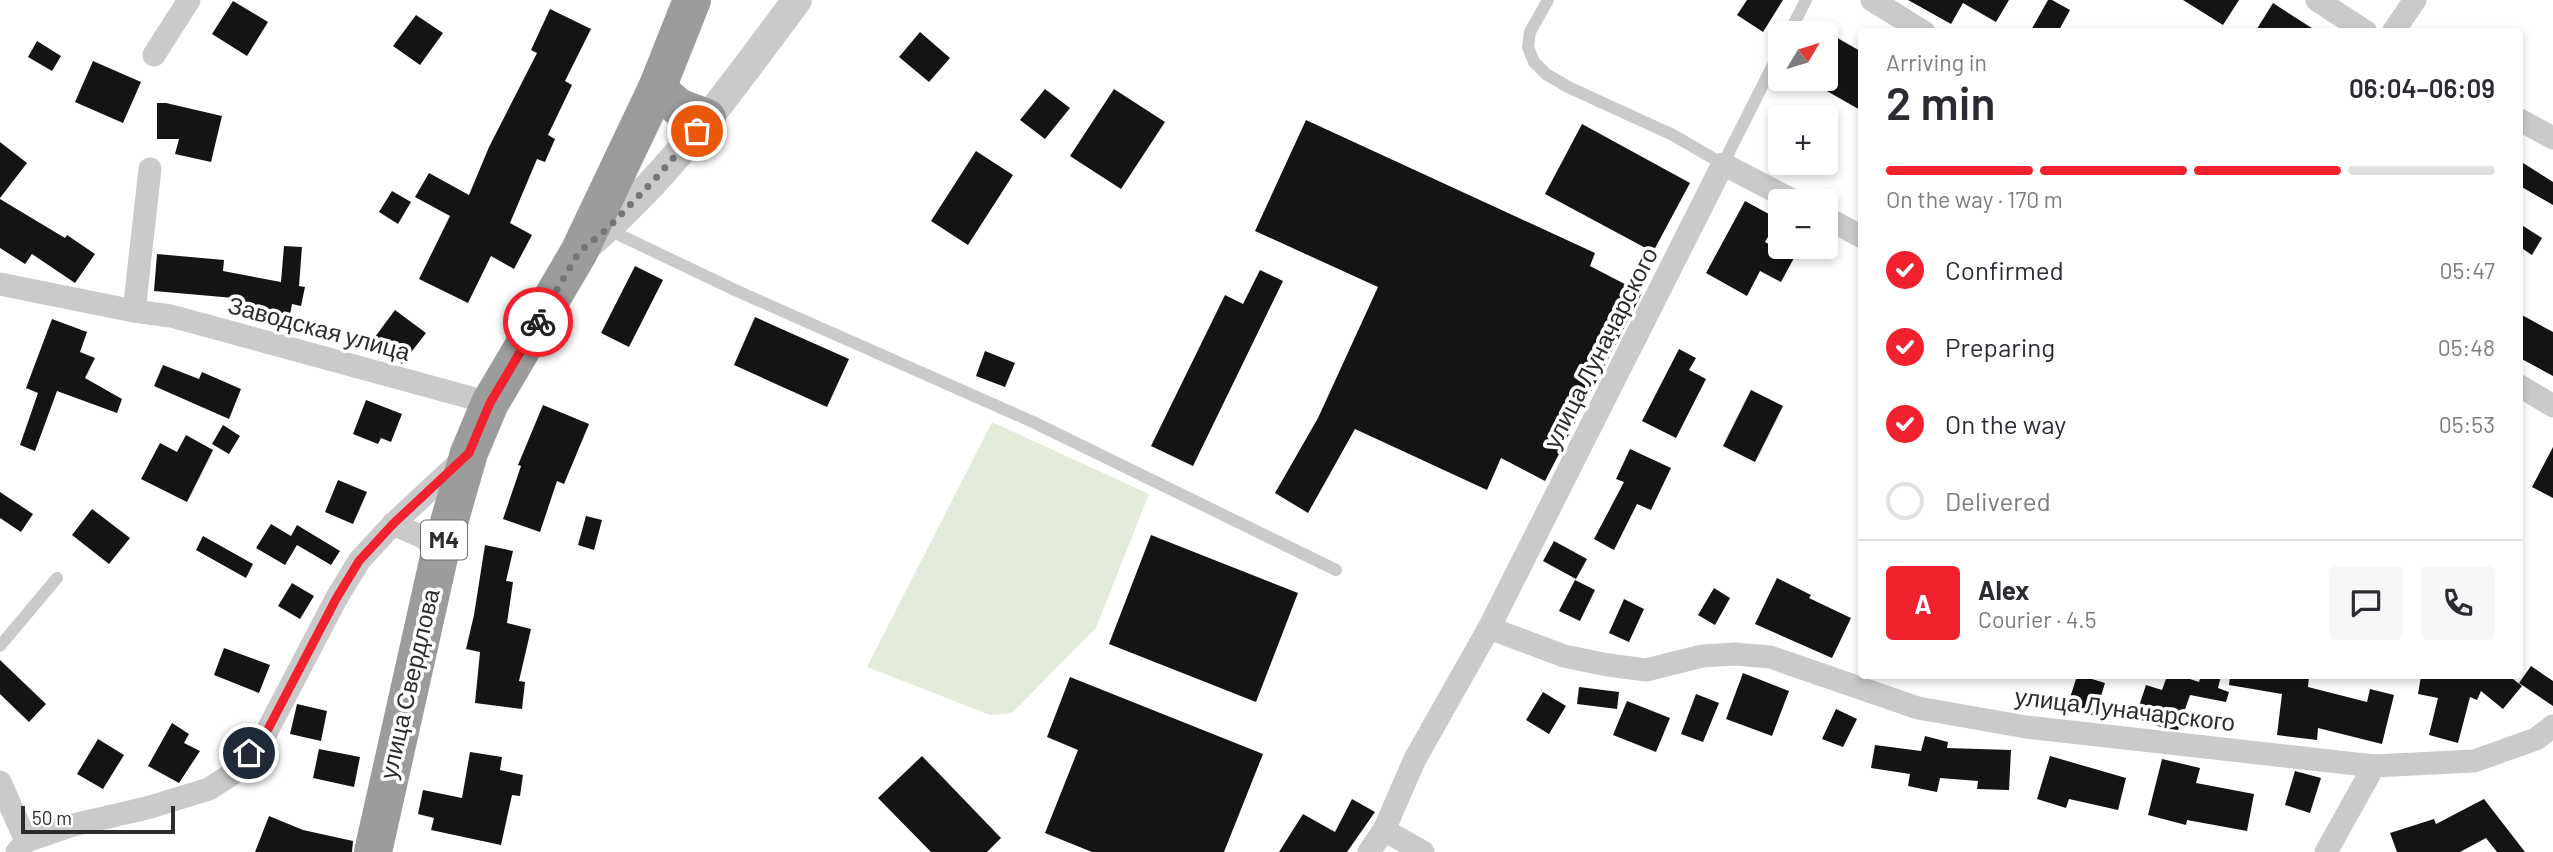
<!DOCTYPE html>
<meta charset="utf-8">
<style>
:root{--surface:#fff;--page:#f7f7f7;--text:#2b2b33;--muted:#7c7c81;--line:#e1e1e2;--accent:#f2212e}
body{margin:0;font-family:Barlow,sans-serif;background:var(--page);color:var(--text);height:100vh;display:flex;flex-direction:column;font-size:26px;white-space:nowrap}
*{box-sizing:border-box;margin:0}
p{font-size:23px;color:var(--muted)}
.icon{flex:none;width:38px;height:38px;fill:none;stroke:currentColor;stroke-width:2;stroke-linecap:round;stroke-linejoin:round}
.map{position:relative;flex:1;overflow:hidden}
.drawer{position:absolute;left:1858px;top:28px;width:665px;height:651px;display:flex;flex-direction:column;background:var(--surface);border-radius:7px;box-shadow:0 4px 10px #0003}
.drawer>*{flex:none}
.needle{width:46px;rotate:52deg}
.controls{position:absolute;left:1768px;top:21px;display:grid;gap:14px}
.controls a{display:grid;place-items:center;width:70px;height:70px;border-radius:7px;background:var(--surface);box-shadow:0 4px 10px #0003;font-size:35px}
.scale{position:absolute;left:21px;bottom:18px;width:154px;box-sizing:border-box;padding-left:7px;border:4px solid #2d2d2d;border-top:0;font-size:19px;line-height:24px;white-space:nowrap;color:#2d2d2d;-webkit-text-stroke:5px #fff;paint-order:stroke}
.pin{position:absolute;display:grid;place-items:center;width:60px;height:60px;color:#fff;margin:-30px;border:4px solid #fff;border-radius:50%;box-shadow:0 2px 7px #0007}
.courier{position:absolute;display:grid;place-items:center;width:70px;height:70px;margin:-35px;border:5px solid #f2212e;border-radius:50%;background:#fff;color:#222;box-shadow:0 2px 9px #0007}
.headline em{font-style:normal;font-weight:600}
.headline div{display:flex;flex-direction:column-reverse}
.headline{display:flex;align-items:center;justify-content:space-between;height:119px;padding:0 28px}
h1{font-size:46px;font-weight:600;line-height:52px}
.bar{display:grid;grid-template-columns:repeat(4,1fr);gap:10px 7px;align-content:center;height:84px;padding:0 28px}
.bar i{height:9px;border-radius:5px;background:var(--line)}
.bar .selected{background:var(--accent)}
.bar p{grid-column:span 4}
.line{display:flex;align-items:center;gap:18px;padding:0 28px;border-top:2px solid var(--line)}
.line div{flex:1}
.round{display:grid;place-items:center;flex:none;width:74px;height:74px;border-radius:7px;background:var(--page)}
ol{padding:0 28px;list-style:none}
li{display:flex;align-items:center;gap:21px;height:77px}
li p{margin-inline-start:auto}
li .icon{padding:7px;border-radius:50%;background:var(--accent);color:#fff;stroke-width:4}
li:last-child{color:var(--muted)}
li i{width:38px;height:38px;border:4px solid var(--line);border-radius:50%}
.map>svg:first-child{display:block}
</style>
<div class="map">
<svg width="2553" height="852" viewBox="0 0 2553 852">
<rect width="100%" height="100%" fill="#fff"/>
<path fill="#e3ecda" d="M 992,422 L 1149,494 L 1096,628 L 1012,713 L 990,715 L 867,667 Z"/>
<g fill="#141414">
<path d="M 1747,0 L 1783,0 L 1763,32 L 1737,15 Z"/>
<path d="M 1908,0 L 2009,0 L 1996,22 L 1963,3 L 1951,24 Z"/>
<path d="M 2048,0 L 2052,0 L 2070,10 L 2058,32 L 2030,32 Z"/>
<path d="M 2183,0 L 2239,0 L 2223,25 Z"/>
<path d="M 233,1 L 268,22 L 247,56 L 212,34 Z"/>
<path d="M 2273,3 L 2318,32 L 2255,32 Z"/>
<path d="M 550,9 L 591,29 L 565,81 L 572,85 L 548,135 L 555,139 L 545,162 L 537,159 L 510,223 L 532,235 L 514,269 L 491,256 L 468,303 L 419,279 L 450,216 L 415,197 L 429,173 L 469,195 L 489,147 L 537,53 L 531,50 Z"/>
<path d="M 416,15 L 443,33 L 420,65 L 393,46 Z"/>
<path d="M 1825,31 L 1862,52 L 1862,111 L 1825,90 Z"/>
<path d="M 920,32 L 950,58 L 929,82 L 899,57 Z"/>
<path d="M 37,41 L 61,56 L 52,71 L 28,57 Z"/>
<path d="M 93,61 L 141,82 L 123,123 L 75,102 Z"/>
<path d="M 1045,89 L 1070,108 L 1045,139 L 1020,120 Z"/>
<path d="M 1114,89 L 1165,122 L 1121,189 L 1070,156 Z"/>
<path d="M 157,103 L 166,103 L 222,116 L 211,162 L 175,154 L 179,139 L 157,139 Z"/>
<path d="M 1306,120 L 1595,253 L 1590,266 L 1642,293 L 1545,481 L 1501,458 L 1487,490 L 1355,429 L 1308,513 L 1275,493 L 1318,418 L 1378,287 L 1255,231 Z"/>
<path d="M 1582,124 L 1690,183 L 1653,252 L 1545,194 Z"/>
<path d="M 0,142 L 27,163 L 0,198 Z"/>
<path d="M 976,151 L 1013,175 L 968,245 L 931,221 Z"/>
<path d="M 2520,161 L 2553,182 L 2553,205 L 2520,186 Z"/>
<path d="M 392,191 L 411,202 L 398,224 L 379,212 Z"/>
<path d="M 0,199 L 65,238 L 67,235 L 95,254 L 75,283 L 32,254 L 25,264 L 0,248 Z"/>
<path d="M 1745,201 L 1778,219 L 1765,242 L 1794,258 L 1781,282 L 1760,271 L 1747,296 L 1706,273 Z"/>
<path d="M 2520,224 L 2542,238 L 2532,255 L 2520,247 Z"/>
<path d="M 284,246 L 302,247 L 299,286 L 305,287 L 301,306 L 292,304 L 289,320 L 232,309 L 234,298 L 154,291 L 157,254 L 224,260 L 223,271 L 281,282 Z"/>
<path d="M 635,266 L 663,280 L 629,347 L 601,333 Z"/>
<path d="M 1260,270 L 1283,281 L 1193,466 L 1151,446 L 1225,295 L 1243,304 Z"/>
<path d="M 395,310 L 426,333 L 402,364 L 372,341 Z"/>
<path d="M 2520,314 L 2553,332 L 2553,376 L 2520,358 Z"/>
<path d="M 755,317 L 849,359 L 827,407 L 734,365 Z"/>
<path d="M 52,319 L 87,332 L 80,352 L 95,358 L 85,378 L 122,399 L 117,413 L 57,391 L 35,451 L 20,445 L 38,393 L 26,388 Z"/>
<path d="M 1679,349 L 1696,358 L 1689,370 L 1706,379 L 1676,438 L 1642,421 Z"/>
<path d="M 985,351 L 1015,363 L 1005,387 L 976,376 Z"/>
<path d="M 163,365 L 199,379 L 202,372 L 241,389 L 229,419 L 154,386 Z"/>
<path d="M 1751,390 L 1783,406 L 1755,462 L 1723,446 Z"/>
<path d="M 366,400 L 402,414 L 391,442 L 381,438 L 378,444 L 353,434 Z"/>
<path d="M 543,405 L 589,424 L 564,484 L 557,481 L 540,532 L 503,519 L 521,466 L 518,465 Z"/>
<path d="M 223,425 L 240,436 L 229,454 L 212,444 Z"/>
<path d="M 186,435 L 213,450 L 187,502 L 141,479 L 160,443 L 177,452 Z"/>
<path d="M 2553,447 L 2553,498 L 2532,487 Z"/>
<path d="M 1630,449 L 1671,468 L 1651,510 L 1637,504 L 1614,550 L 1594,539 L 1624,482 L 1616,479 Z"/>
<path d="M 338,480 L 367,492 L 353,524 L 325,512 Z"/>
<path d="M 0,492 L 33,514 L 21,532 L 0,518 Z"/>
<path d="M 92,509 L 130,538 L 109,564 L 72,535 Z"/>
<path d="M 586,516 L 602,520 L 594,550 L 578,545 Z"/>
<path d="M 271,524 L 291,536 L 297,525 L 340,551 L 331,565 L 297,545 L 285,565 L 256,548 Z"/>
<path d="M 1151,535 L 1298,593 L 1256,702 L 1109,644 Z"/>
<path d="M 203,536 L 253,564 L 246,578 L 196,550 Z"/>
<path d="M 1554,541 L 1587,559 L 1576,579 L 1543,561 Z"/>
<path d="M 485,545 L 513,551 L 506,581 L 513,582 L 507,623 L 531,629 L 519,681 L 525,682 L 522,709 L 475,703 L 480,652 L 466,649 L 474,615 Z"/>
<path d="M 1777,578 L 1811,595 L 1809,598 L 1851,618 L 1832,658 L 1755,624 Z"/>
<path d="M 1575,580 L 1595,590 L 1580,621 L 1559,611 Z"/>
<path d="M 292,583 L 314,596 L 300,619 L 278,606 Z"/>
<path d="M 1714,588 L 1730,598 L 1715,625 L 1698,615 Z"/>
<path d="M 1624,599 L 1644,609 L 1629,642 L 1609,633 Z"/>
<path d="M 224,648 L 270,665 L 259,693 L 214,675 Z"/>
<path d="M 0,660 L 46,704 L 29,722 L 0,694 Z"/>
<path d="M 2531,666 L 2553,681 L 2553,706 L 2519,683 Z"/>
<path d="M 1743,673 L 1789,691 L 1772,736 L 1726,719 Z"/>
<path d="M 2077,676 L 2094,676 L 2092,679 L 2105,683 L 2095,716 L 2067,707 Z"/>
<path d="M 2167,676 L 2181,676 L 2199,682 L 2201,676 L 2221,676 L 2218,688 L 2229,692 L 2226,702 L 2190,695 L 2178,730 L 2164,728 L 2135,718 L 2146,685 L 2162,690 Z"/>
<path d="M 2230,676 L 2309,676 L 2308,687 L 2367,702 L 2370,689 L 2394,695 L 2382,744 L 2318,728 L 2317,740 L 2277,735 L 2282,694 L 2229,685 Z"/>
<path d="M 2421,676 L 2509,676 L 2522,686 L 2503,709 L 2481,691 L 2477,700 L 2470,697 L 2458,743 L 2429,735 L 2438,698 L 2418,694 Z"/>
<path d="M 1070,677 L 1263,754 L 1224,852 L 1092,852 L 1045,833 L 1078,750 L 1047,737 Z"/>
<path d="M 1579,687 L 1619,692 L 1617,709 L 1577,704 Z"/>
<path d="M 1543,692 L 1566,706 L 1549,734 L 1526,720 Z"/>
<path d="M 1696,694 L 1719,703 L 1703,742 L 1681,734 Z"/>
<path d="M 1627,701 L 1670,718 L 1656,752 L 1613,735 Z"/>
<path d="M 297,704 L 327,711 L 321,741 L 290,734 Z"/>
<path d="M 1836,709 L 1857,719 L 1843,747 L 1822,739 Z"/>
<path d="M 172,723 L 189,734 L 184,743 L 200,751 L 179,783 L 148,766 Z"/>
<path d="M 1925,736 L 1948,742 L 1947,748 L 2011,750 L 2009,790 L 1977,789 L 1978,781 L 1940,778 L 1937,792 L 1908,786 L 1910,774 L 1871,768 L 1875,745 L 1921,751 Z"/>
<path d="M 98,739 L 124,755 L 103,789 L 77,774 Z"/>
<path d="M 319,749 L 360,757 L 354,787 L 313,778 Z"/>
<path d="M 470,752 L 502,757 L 500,770 L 523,775 L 520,796 L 512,795 L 501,845 L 431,830 L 434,818 L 418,814 L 423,790 L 462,798 Z"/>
<path d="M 922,756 L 1001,838 L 987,852 L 931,852 L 878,798 Z"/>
<path d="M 2050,756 L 2126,778 L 2118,810 L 2069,799 L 2066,808 L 2037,799 Z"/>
<path d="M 2162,759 L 2200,768 L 2196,783 L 2254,794 L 2247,831 L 2187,820 L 2186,825 L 2148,815 Z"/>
<path d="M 2295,771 L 2321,778 L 2310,813 L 2285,805 Z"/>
<path d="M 1352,799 L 1375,812 L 1347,852 L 1279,852 L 1303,814 L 1335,832 Z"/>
<path d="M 2484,799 L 2525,852 L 2497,852 L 2486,838 L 2460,852 L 2397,852 L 2390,833 L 2434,819 L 2436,824 Z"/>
<path d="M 269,816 L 303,830 L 353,841 L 352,852 L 255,852 Z"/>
</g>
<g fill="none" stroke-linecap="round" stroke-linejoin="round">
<g stroke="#cacaca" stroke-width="12">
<path d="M 1548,0 L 1530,32 L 1528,47 L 1534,62 L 1546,74 L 1568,87 L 1673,135 L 1723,164 L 1780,51"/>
<path d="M 1789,33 L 1806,0"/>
<path d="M 607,229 L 735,290 L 1033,422 L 1336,570"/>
<path d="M 0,646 L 57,578"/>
</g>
<g stroke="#cacaca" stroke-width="23">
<path d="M 1872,0 L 1924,32"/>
<path d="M 2317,0 L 2366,32"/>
<path d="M 2393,32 L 2415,0"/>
<path d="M 154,55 L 189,0"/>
<path d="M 2520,120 L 2553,138"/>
<path d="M 1825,217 L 1862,237"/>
<path d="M 0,284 L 134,311 L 171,316 L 490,403"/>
<path d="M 134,311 L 150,169"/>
<path d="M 2520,386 L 2553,406"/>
<path d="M 393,524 L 425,538 L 439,557"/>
<path d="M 1489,628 L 1564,656 L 1608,665 L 1646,670 L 1702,656 L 1735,654 L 1770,657 L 1918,708 L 2026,727 L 2374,766 L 2474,761 L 2536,739 L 2553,726"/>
<path d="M 0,782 L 26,841"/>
<path d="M 1384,830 L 1423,852"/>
<path d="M 17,852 L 26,841 L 73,825 L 147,808 L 209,789 L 232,774 L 267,731 L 336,599 L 359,561 L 393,524 L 463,459"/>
<path d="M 1369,852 L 1384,830 L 1415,759 L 1489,628 L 1723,164 L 1794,201"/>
<path d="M 2326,852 L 2374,766"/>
</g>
<path stroke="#cacaca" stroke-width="30" d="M 586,246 C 669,177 733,86 797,0"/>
<g stroke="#9c9c9c" stroke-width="38">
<path d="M 657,88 L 678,107 L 707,118"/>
<path d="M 373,852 L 439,557 L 469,453 L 490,403 L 579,252 L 657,88 L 692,0"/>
</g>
</g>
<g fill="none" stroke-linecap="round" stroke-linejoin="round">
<path stroke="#767676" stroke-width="7" stroke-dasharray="0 12.6" d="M 538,322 L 579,252 L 607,229 L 655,179 L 697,131"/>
<path stroke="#f2212e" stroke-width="9" d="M 249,753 L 267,731 L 336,599 L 359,561 L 393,524 L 469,453 L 490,403 L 538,322"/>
</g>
<g text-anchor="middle" stroke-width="7" stroke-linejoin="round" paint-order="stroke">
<rect fill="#fff" stroke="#6c6c6c" stroke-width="2" x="421" y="520.5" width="46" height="39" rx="5"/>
<g font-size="23" font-weight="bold" fill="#2d2d2d">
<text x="444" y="548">M4</text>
</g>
<g font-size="24" fill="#2d2d2d" stroke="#fff">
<text transform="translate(319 329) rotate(15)" y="8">Заводская улица</text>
<text transform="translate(1601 348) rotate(-63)" y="8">улица Луначарского</text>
<text transform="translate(410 684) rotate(-77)" y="8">улица Свердлова</text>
<text transform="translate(2125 710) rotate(7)" y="8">улица Луначарского</text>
</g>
</g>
</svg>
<div class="controls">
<a><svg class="needle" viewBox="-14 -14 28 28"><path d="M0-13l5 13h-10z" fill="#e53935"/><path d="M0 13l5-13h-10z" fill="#7c7c81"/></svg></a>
<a>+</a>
<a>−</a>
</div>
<div class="scale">50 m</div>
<div class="pin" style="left:697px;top:131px;background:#ea580c"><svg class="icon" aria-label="bag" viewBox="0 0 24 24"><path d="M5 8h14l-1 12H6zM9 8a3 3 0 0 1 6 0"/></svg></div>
<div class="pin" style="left:249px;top:753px;background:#1f2937"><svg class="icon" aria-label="home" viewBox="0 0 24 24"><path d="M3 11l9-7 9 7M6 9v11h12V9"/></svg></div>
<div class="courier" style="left:538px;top:322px"><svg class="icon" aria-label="bike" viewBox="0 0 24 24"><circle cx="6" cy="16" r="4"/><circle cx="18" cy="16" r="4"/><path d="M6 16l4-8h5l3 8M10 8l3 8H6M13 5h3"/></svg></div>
<section class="drawer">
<div class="headline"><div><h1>2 min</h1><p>Arriving in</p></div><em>06:04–06:09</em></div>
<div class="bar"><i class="selected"></i><i class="selected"></i><i class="selected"></i><i></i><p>On the way · 170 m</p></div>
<ol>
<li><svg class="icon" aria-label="check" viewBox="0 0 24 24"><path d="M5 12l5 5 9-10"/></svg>Confirmed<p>05:47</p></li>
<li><svg class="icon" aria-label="check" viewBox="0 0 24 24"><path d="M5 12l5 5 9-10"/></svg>Preparing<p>05:48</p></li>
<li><svg class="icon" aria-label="check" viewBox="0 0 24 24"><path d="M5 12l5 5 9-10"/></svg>On the way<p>05:53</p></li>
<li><i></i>Delivered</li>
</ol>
<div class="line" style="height:126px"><b class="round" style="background:var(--accent);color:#fff">A</b><div><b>Alex</b><p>Courier · 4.5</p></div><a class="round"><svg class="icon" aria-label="chat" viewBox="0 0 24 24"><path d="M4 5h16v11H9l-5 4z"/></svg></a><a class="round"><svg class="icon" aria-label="phone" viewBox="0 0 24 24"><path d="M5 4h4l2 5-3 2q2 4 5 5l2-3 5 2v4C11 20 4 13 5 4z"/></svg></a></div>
</section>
</div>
